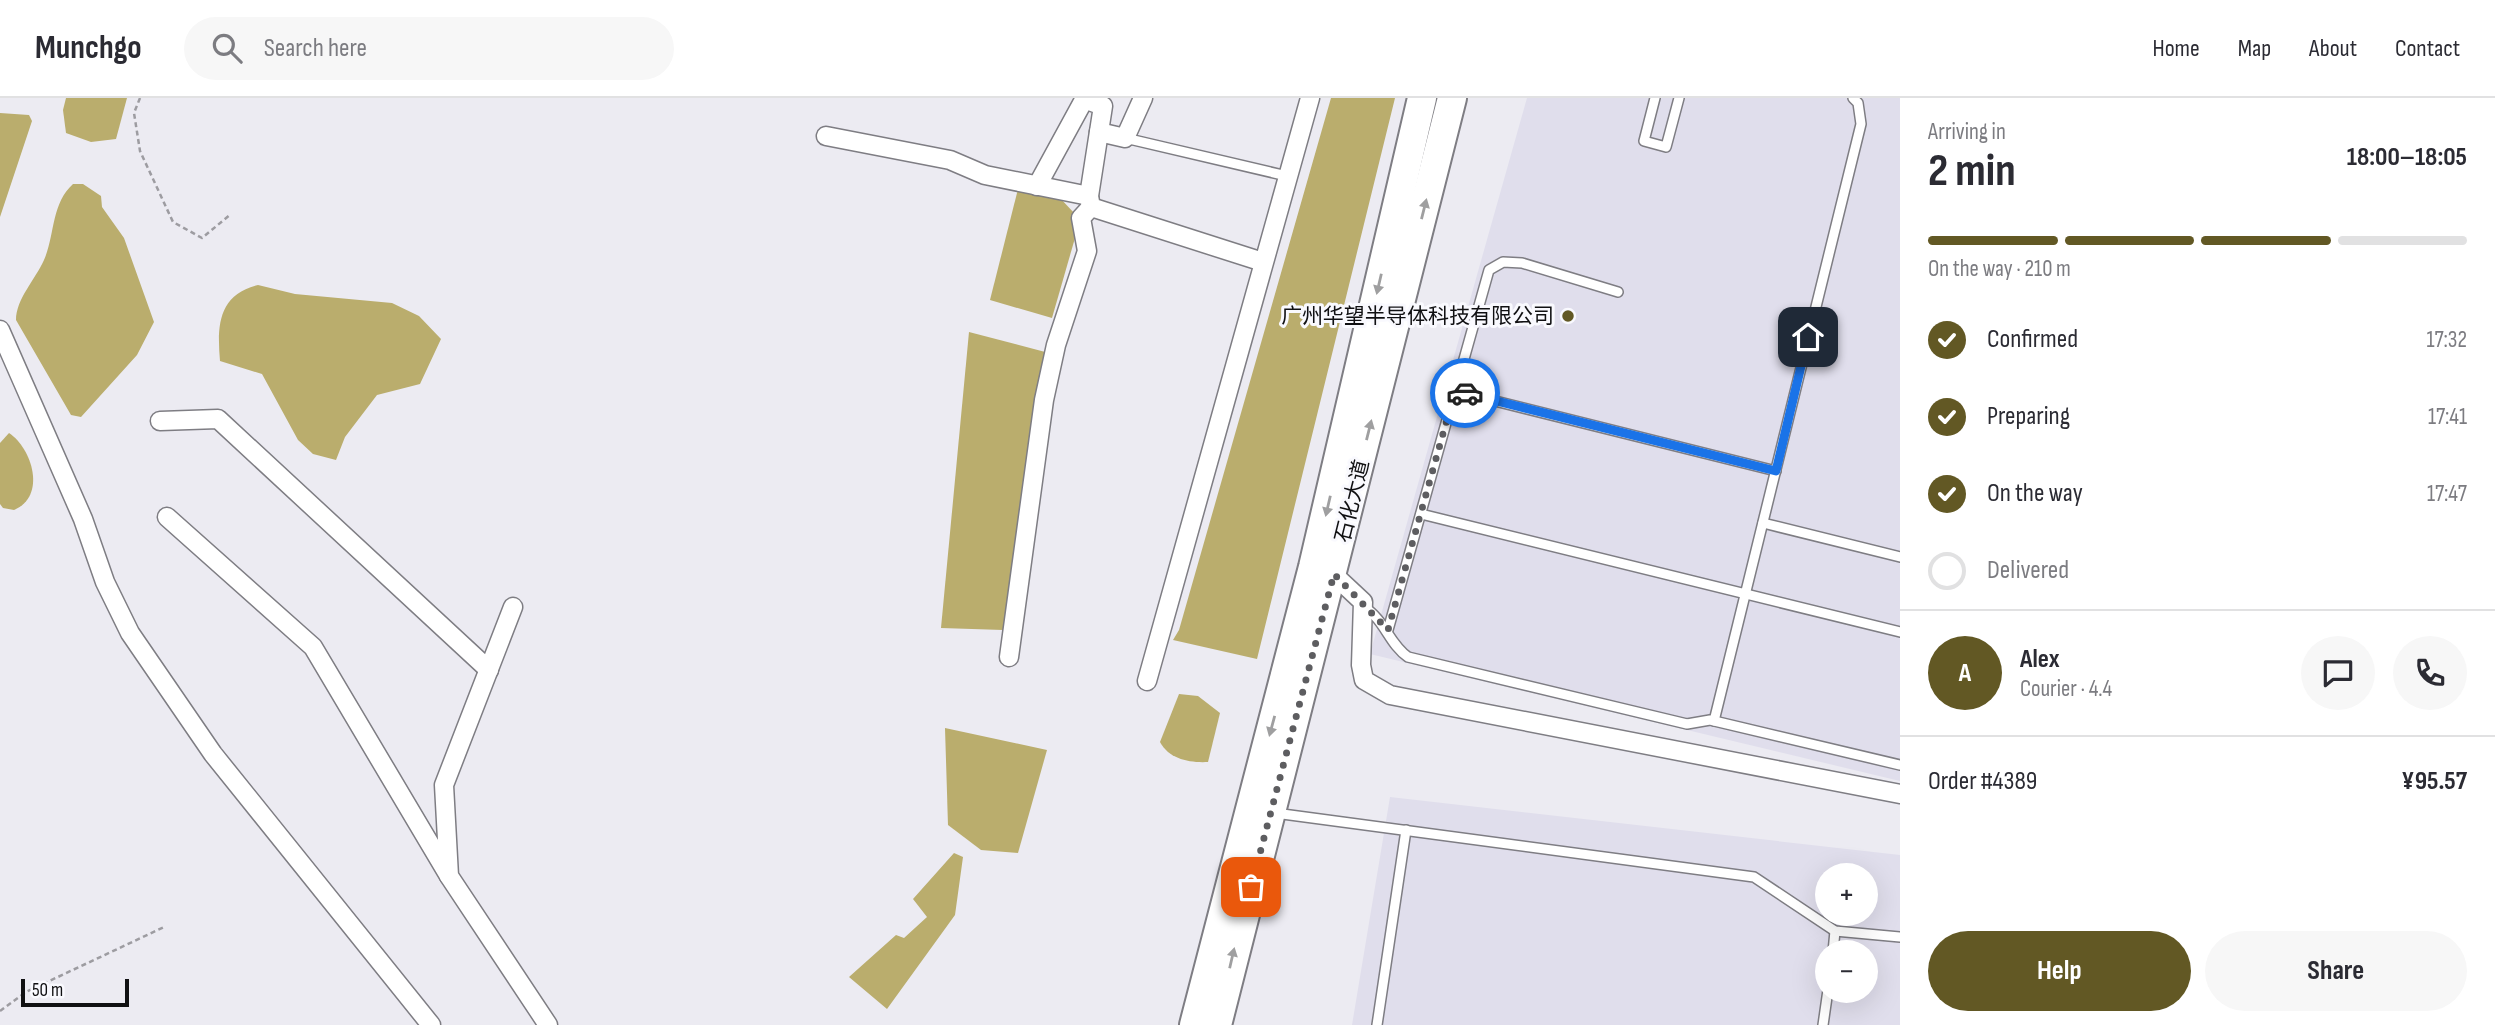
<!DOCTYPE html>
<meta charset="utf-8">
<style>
:root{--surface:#fff;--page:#f7f7f7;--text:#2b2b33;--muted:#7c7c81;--line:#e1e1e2;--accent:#625824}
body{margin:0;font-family:"Sofia Sans Condensed","Noto Sans SC",sans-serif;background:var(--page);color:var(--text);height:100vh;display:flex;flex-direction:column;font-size:26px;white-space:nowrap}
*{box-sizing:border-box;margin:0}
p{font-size:23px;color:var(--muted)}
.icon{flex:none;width:38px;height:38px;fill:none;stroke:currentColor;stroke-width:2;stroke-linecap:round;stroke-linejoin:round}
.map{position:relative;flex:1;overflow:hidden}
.panel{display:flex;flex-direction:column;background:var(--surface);width:595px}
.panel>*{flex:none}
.controls{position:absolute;left:1815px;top:765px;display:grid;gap:14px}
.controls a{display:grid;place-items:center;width:63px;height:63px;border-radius:50%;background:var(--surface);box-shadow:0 7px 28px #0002;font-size:35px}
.scale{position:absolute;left:21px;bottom:18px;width:108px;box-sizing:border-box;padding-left:7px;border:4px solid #101012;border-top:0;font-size:19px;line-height:24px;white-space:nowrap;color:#101012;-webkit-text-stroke:5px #f9f9fe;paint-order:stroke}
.pin{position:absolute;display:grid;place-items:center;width:60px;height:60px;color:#fff;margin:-30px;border-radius:14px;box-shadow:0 4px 10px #0006}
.courier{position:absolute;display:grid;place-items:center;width:70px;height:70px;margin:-35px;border:5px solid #1a73e8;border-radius:50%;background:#fff;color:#222;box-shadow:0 2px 9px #0007}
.overview em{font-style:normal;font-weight:700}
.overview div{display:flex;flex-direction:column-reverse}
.overview{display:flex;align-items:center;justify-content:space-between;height:119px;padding:0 28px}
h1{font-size:46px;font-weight:700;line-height:52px}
.bar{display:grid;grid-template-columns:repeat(4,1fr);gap:10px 7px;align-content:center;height:84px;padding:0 28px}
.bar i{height:9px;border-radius:5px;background:var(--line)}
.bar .active{background:var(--accent)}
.bar p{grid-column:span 4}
.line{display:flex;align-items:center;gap:18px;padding:0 28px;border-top:2px solid var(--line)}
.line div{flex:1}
.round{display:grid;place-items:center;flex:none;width:74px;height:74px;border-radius:37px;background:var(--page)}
ol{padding:0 28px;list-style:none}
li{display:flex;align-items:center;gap:21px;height:77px}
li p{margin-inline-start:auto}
li .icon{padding:7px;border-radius:50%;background:var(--accent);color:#fff;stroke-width:4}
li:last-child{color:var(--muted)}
li i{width:38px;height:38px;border:4px solid var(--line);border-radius:50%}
.cta{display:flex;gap:14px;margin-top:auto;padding:14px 28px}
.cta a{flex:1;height:80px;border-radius:42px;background:var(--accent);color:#fff;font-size:28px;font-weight:700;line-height:80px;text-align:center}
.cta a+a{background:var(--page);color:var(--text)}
header{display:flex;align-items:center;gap:42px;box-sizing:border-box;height:98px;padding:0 35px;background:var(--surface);border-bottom:2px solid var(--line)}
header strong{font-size:33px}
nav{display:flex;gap:38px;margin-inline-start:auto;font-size:24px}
.search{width:490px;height:63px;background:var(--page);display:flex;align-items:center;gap:18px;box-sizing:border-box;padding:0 24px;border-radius:38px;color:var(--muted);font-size:26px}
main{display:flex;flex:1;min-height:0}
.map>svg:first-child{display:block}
</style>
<header>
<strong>Munchgo</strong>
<div class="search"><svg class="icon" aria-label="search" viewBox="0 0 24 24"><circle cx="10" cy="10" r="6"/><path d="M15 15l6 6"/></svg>Search here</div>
<nav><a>Home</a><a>Map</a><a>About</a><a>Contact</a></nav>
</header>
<main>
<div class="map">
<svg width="1900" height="927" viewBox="0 0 1900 927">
<rect width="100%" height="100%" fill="#ecebf2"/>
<g fill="#e0deec" fill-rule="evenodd">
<path d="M 1527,0 L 1900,0 L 1900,683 L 1370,556 Z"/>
<path d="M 1390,699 L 1900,757 L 1900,927 L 1352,927 ZM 1827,777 L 1866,777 L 1866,816 L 1827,816 ZM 1827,854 L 1866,854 L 1866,892 L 1827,892 Z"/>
</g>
<g fill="#baad6d">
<path d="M 66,0 L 127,0 L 116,41 L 91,44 L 66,35 L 63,12 Z"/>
<path d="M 1331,0 L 1395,0 L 1257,561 L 1173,542 L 1179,532 Z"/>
<path d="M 0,15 L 29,17 L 32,23 L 0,119 Z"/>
<path d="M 73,86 L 83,86 L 101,98 L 102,109 L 124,140 L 154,224 L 137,257 L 81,319 L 71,317 L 16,222 C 16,201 35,182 44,162 C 55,137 51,106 73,86 Z"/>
<path d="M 1018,91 L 1059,99 L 1076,117 L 1075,140 L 1052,220 L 990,202 Z"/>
<path d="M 258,187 L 295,196 L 392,205 L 419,218 L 441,241 L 420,286 L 377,297 L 345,339 L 336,362 L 313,356 L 298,342 L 262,276 L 220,263 C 217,228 218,197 258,187 Z"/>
<path d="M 969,234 L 1049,255 L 1003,532 L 941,530 Z"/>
<path d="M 9,335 C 32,350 47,398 14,412 L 3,410 L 0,406 L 0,345 Z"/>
<path d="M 1179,596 L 1198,598 L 1220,615 L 1208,664 C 1189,665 1169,661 1160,644 Z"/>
<path d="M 945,630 L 1047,652 L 1018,755 L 981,752 L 948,727 Z"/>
<path d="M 954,755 L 963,759 L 955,817 L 887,911 L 849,879 L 896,837 L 904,840 L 927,819 L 913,801 Z"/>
</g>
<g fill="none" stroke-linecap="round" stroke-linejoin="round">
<defs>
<g id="lane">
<path d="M 1655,0 L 1644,43 L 1666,49 L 1679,0"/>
<path d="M 1125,40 L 1287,78"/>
<path d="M 1455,293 L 1776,373"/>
<path d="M 1421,416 L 1900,534"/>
<path d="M 1763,425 L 1900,459"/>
<path d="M 1364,509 C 1385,522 1389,546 1408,559 L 1687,626 L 1710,622 L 1900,667"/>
<path d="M 1388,532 L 1489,172 L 1503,164 L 1522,165 L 1618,194"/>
<path d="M 1714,623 L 1861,26 L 1858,5 L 1853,0"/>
<path d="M 1275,715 L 1754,779 L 1835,833 L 1900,839"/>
<path d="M 1833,854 L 1835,833"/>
<path d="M 1377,927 L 1406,732"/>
<path d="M 1823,927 L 1828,892"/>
</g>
<g id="street">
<path d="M 1084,1 L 1103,8 L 1089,98 L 1091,109 L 1263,164"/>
<path d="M 1099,34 L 1125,40 L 1143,0"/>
<path d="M 826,38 L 950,62 L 985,77 L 1089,98"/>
<path d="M 1037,88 L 1085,0"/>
<path d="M 0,232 L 83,421 L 105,484 L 130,535 L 213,656 L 431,927"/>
<path d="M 160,323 L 218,321 L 489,572"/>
<path d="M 167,419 L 313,549 L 449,778"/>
<path d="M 1323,473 L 1333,476 L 1363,504 L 1361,567 L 1364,582 L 1390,597 L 1900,696"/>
<path d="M 513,509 L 444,687 L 449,778 L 548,927"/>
<path d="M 1009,559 L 1044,302 L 1056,247 L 1087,153 L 1081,120 L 1091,109"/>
<path d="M 1147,583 L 1310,0"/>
</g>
<g id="primary">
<path d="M 1194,927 L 1313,469 L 1422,0"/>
<path d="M 1217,927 L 1452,0"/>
</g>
</defs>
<use href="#lane" stroke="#7e7d83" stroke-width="12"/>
<use href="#street" stroke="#7e7d83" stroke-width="21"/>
<use href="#primary" stroke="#7e7d83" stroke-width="32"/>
<g stroke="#9d9ca1" stroke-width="2.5" stroke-dasharray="5 3.5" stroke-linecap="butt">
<path d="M 140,0 L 134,15 L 140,53 L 173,124 L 202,140 L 231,116"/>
<path d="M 0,913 L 26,894 L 164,829"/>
</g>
<use href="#lane" stroke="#fff" stroke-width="9"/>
<use href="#street" stroke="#fff" stroke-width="18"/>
<use href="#primary" stroke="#fff" stroke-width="28"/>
</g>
<defs><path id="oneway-solid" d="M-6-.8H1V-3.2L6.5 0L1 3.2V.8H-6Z" transform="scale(1.75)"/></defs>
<g fill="#9f9fa0">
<use href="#oneway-solid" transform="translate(1424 111) rotate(-76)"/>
<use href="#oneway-solid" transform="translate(1379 186) rotate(103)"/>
<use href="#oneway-solid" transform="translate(1369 332) rotate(-76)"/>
<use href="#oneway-solid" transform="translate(1328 408) rotate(103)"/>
<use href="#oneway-solid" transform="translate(1272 628) rotate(105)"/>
<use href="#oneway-solid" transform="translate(1232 860) rotate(-77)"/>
</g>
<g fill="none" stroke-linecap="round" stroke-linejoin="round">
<path stroke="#5d5d60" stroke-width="7" stroke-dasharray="0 12.6" d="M 1251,789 L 1334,476 L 1388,532 L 1455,293 L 1465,295"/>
<path stroke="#1a73e8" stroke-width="9" d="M 1465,295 L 1776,373 L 1808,239"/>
</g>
<circle fill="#625824" stroke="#f9f9fe" stroke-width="2.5" cx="1568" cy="218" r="7"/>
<g text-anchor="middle" stroke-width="6" stroke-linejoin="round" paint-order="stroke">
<g font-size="21" fill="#101012" stroke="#f9f9fe" text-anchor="end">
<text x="1554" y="225">广州华望半导体科技有限公司</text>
</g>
<g font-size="21" fill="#101012" stroke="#f9f9fe">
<text transform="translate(1352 403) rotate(-76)" y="7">石化大道</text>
</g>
</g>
</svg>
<div class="controls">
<a>+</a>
<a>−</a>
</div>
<div class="scale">50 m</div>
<div class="pin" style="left:1251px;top:789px;background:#ea580c"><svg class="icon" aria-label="bag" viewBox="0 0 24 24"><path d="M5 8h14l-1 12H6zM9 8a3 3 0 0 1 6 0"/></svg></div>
<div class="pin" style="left:1808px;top:239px;background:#1f2937"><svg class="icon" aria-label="home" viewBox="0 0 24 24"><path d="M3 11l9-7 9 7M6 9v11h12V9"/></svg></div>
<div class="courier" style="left:1465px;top:295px"><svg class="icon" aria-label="car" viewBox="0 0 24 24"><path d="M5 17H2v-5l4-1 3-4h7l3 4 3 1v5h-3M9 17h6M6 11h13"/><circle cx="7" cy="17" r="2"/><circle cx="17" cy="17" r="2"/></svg></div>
</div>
<section class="panel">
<div class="overview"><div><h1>2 min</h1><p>Arriving in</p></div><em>18:00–18:05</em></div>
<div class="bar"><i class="active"></i><i class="active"></i><i class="active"></i><i></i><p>On the way · 210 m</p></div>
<ol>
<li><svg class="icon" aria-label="check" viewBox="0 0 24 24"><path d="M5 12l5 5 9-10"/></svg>Confirmed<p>17:32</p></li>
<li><svg class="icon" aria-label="check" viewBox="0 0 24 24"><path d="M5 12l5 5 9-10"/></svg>Preparing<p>17:41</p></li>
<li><svg class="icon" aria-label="check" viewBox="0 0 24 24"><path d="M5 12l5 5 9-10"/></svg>On the way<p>17:47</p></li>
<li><i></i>Delivered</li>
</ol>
<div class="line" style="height:126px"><b class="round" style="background:var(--accent);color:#fff">A</b><div><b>Alex</b><p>Courier · 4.4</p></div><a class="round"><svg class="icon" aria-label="chat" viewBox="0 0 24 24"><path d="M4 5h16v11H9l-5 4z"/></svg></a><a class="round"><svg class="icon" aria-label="phone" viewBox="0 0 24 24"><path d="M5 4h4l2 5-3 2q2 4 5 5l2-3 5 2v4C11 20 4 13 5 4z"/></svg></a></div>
<div class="line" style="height:91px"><div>Order #4389</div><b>¥95.57</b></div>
<div class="cta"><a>Help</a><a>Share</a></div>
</section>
</main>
